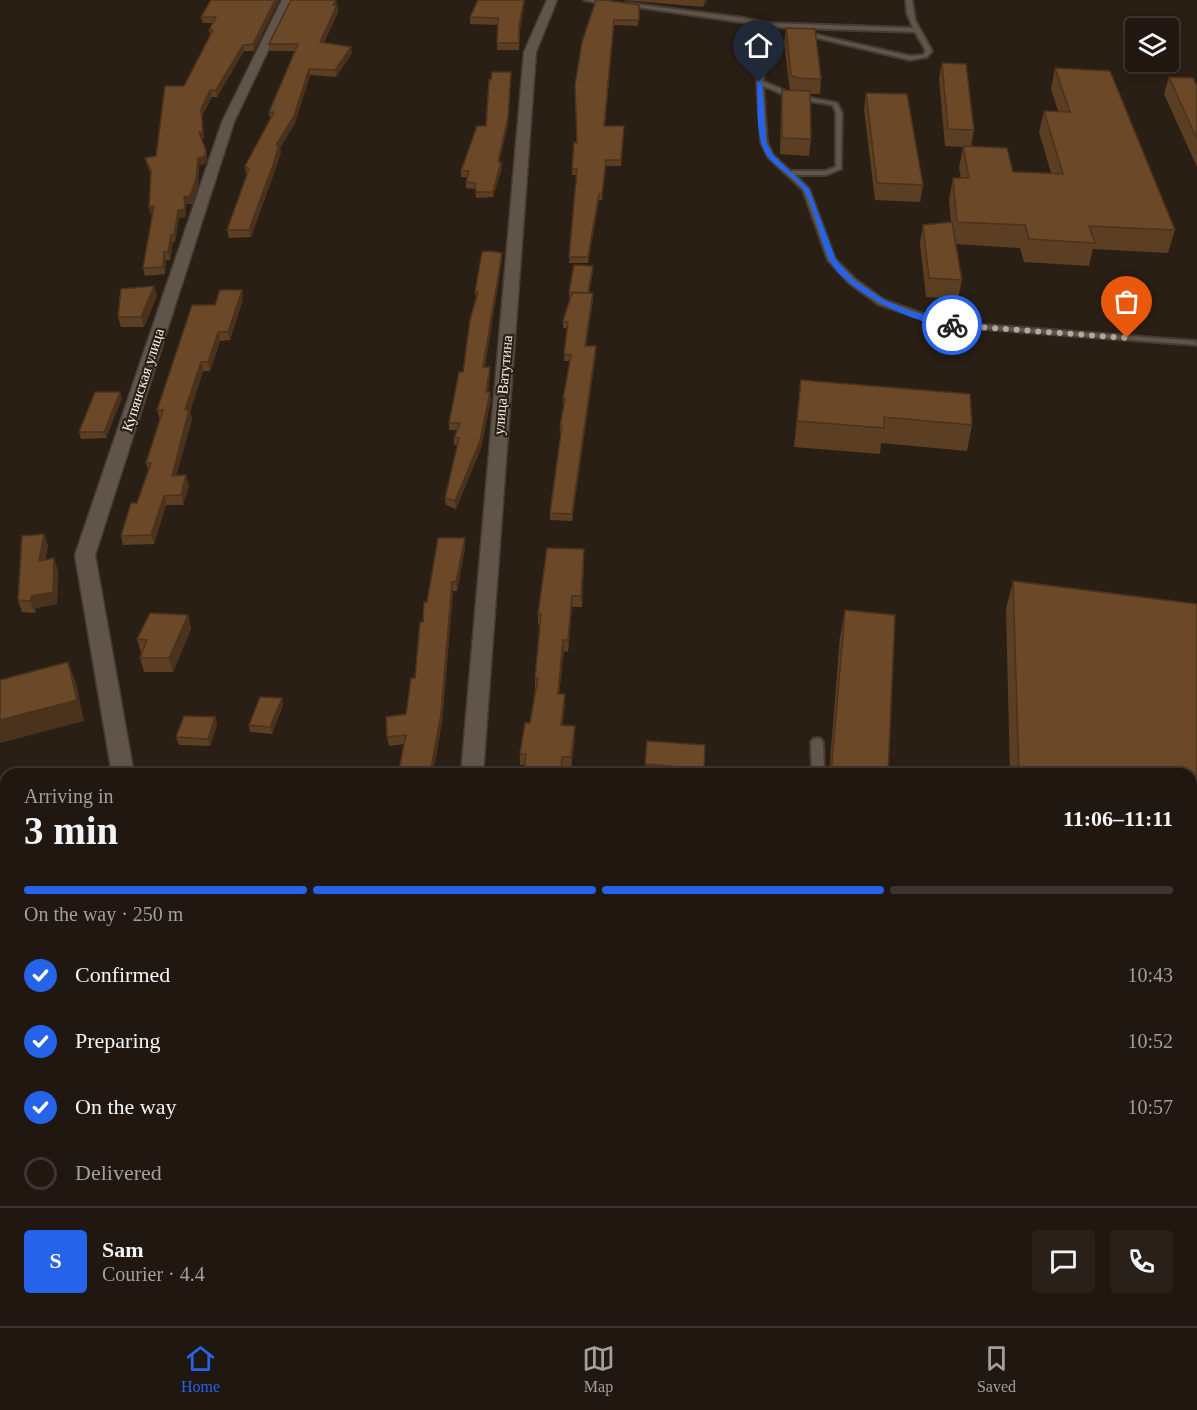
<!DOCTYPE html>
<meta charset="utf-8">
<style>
:root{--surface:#201710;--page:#282019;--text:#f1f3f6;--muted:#a29f9f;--line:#3d3630;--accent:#2563eb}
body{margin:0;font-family:"Times New Roman",serif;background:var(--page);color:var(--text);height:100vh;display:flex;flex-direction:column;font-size:22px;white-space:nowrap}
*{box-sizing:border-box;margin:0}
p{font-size:20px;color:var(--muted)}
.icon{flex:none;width:33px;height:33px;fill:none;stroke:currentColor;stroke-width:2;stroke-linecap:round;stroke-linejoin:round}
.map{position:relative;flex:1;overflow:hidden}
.drawer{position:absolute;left:0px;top:768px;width:1197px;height:558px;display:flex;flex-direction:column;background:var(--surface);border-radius:18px 18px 0 0;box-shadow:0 3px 9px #0003,0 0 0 2px var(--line)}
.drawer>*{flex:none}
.tools{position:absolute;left:1125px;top:18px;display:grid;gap:12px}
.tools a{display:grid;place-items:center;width:54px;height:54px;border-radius:6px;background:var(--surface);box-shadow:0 3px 9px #0003,0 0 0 2px var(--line);font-size:30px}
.pin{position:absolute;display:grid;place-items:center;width:51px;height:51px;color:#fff;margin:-62px -26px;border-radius:50% 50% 50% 0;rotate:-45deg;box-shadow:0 0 6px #0007}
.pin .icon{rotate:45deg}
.courier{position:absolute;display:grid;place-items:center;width:60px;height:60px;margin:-30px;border:4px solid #2563eb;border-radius:50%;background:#fff;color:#222;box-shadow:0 2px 8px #0007}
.headline em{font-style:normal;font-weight:700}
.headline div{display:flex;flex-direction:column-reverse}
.headline{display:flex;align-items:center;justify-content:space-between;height:102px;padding:0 24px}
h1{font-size:39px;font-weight:700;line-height:45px}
.bar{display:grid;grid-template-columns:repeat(4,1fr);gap:9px 6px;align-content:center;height:72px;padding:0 24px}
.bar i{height:8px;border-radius:4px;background:var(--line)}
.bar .selected{background:var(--accent)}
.bar p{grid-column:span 4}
.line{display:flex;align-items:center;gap:15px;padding:0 24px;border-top:2px solid var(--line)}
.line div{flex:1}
.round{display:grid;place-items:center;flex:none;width:63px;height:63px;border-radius:6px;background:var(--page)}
ol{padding:0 24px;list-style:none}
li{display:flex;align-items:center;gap:18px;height:66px}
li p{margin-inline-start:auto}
li .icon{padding:6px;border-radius:50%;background:var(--accent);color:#fff;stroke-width:4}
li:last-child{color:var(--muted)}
li i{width:33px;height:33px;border:3px solid var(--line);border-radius:50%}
.tab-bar{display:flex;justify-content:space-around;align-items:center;height:84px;border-top:2px solid var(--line);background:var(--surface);font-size:16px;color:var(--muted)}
.tab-bar a{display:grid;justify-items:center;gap:3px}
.tab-bar .selected{color:var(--accent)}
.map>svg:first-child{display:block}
</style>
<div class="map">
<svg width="1197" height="1326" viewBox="0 0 1197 1326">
<rect width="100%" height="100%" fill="#2a1f15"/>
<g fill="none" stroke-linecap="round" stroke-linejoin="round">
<defs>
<g id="service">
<path d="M 584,0 L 598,0 L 611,3 L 608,5 Z"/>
<path d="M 906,0 L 912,0 L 915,20 L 932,51 L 927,57 L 910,60 L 801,34 L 804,32 L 910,56 L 923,55 L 926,51 L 915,32 L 767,27 L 763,81 L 795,95 L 837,103 L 842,113 L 841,169 L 826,175 L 795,175 L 809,189 L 835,259 L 855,279 L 884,300 L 945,322 L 1196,341 L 1197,345 L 944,326 L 878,304 L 849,283 L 828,260 L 803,190 L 768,157 L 761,142 L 757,82 L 761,25 L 623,5 L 626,3 L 744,18 L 767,23 L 913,28 L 907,13 ZM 763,86 L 792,98 L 833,105 L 836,113 L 836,167 L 825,171 L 790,171 L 773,155 L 767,142 Z"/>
<path d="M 817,738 L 821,739 L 823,742 L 824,774 L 812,774 L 811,742 L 813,739 Z"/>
</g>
<g id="minor">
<path d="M 282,0 L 292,0 L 234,122 L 95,555 L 134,774 L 112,774 L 75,555 L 222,122 Z"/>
<path d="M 547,0 L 557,0 L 536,52 L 483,774 L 461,774 L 524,52 Z"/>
<path d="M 669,1320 L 701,1320 L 704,1326 L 672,1326 Z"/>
</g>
</defs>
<use href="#service" stroke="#453c35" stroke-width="4"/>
<use href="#minor" stroke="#453c35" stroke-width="3"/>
<use href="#service" fill="#615549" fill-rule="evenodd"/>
<use href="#minor" fill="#615549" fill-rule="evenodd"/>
<defs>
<path id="rail" d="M 1191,1265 L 1197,1275"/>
</defs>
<use href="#rail" stroke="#877e75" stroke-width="8"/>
<use href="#rail" stroke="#2a1f15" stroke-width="6" stroke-dasharray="18" stroke-linecap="butt"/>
</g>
<g fill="#5c3e22">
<path d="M 211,0 L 279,0 L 254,51 L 244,51 L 217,97 L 212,97 L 202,116 L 204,139 L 201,139 L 206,151 L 207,158 L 205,164 L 199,165 L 198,187 L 192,204 L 186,204 L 186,217 L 179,218 L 175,242 L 173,242 L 170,260 L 166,260 L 165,274 L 145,276 L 143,268 L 153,214 L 150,214 L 151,175 L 147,165 L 145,158 L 156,156 L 184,86 L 210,36 L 209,30 L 212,23 L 203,23 L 201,17 Z"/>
<path d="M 336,0 L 338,12 L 324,43 L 352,53 L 336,77 L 310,75 L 295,123 L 280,148 L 281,152 L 274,173 L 251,237 L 229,238 L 227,230 L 247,175 L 246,174 L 245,166 L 270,119 L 269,112 L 295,51 L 270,51 L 269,44 Z"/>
<path d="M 478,0 L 520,32 L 519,50 L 497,50 L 498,25 L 470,24 L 470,17 Z"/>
<path d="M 622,0 L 707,0 L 703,7 Z"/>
<path d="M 639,5 L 638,26 L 614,25 L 605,126 L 624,126 L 621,166 L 606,166 L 602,200 L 599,200 L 588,263 L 569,263 L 577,175 L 572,175 L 572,169 L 577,143 L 582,42 Z"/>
<path d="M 786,28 L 821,79 L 820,94 L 810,94 L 811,139 L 809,156 L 780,154 L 781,107 L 782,90 L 790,90 L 784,43 Z"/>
<path d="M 942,63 L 974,130 L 971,147 L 1013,172 L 1051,173 L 1039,132 L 1044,111 L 1058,111 L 1051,89 L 1055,68 L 1175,230 L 1168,253 L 1093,249 L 1089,266 L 1024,262 L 1020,248 L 956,244 L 962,280 L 958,299 L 926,297 L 920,243 L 923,225 L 951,222 L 949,200 L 953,178 L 961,178 L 959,168 L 963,147 L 945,146 L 939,78 Z"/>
<path d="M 511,72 L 508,124 L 499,162 L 501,162 L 502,168 L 493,197 L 476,198 L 475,189 L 466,188 L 466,182 L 467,177 L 461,177 L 461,171 L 486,126 L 491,80 Z"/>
<path d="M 1169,77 L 1197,86 L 1197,167 L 1164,94 Z"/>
<path d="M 866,93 L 923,185 L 920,202 L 875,200 L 864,109 Z"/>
<path d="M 502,259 L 485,367 L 490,374 L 488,392 L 491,399 L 481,448 L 456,509 L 446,505 L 445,498 L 457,445 L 454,445 L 454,438 L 457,430 L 449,430 L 449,423 L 463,372 L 476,299 L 475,292 Z"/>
<path d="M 593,266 L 593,272 L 589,293 L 593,293 L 593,300 L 586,346 L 596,346 L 596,353 L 572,521 L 550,520 L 550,513 L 561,433 L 560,433 L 560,426 L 564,406 L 563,406 L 563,399 L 570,361 L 564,361 L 567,328 L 563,328 L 563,321 L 570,299 L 569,298 L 569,292 Z"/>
<path d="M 154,286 L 157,296 L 144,327 L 121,327 L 118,317 Z"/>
<path d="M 243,299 L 230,340 L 220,341 L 210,371 L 203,371 L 190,412 L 192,419 L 176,475 L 189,485 L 183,505 L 166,505 L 154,544 L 123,545 L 121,536 L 137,503 L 148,470 L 146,463 L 160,420 L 157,410 Z"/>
<path d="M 801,380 L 972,425 L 967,451 L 881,443 L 880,454 L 794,447 Z"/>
<path d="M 122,398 L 106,438 L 81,439 L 79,432 Z"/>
<path d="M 44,534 L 48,546 L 45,560 L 58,570 L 57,604 L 36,608 L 35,613 L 22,612 L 18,600 Z"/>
<path d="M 465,538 L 465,547 L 457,591 L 453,591 L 442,723 L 404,744 L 389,746 L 387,737 L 406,714 L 415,678 L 427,602 Z"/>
<path d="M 584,560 L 582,607 L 572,607 L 568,652 L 564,651 L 559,694 L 565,705 L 562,725 L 575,737 L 571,769 L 520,765 L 520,754 L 530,723 L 535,689 L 535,678 L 540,625 L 538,625 L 538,614 Z"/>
<path d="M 1013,581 L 1197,604 L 1197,900 L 1191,899 L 1191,774 L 1010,774 L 1006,609 Z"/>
<path d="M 845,610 L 888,774 L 829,774 L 840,637 Z"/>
<path d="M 188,615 L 191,629 L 173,672 L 144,672 L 140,658 L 141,653 L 137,639 Z"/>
<path d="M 283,705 L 272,734 L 250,732 L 249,725 Z"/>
<path d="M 215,717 L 217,725 L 210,746 L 179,745 L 176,737 Z"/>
<path d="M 705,745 L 704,774 L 645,774 L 645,764 Z"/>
<path d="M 1191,1053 L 1197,1054 L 1197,1093 L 1191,1092 Z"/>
</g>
<g fill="#4b321c">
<path d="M 275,0 L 279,0 L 254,51 L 253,44 Z"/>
<path d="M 336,0 L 338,12 L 321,49 L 320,42 L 333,5 Z"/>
<path d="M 524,0 L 525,0 L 520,32 L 519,50 L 519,26 Z"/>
<path d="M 704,0 L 707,0 L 703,7 Z"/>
<path d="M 243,45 L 244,51 L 217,97 L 216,90 Z"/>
<path d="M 351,47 L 352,53 L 336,77 L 335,70 Z"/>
<path d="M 309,69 L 310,75 L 295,123 L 280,148 L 281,152 L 274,173 L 251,237 L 249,230 L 276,145 Z"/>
<path d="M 511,72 L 508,124 L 498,168 L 498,162 Z"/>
<path d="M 210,90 L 212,97 L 202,116 L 204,139 L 200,139 L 199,132 L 201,109 Z"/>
<path d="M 206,151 L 207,158 L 205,164 L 199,165 L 198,187 L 192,204 L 186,204 L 186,217 L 179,218 L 175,242 L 174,235 L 178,210 L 184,197 L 198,158 Z"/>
<path d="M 501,162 L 502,168 L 493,197 L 493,192 Z"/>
<path d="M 599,194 L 599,200 L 588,263 L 588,257 Z"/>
<path d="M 154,206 L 156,214 L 150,214 L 149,207 Z"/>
<path d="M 171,235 L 173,242 L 170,260 L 168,252 Z"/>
<path d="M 164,252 L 166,260 L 165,274 L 163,267 Z"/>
<path d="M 502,253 L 502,259 L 484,374 L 483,367 Z"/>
<path d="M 593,266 L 593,272 L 588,299 L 588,293 Z"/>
<path d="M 154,286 L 157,296 L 144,327 L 141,317 Z"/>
<path d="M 242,290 L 243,299 L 230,340 L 228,332 Z"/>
<path d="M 593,293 L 593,300 L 585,352 L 585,346 Z"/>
<path d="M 218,332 L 220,341 L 210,371 L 208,362 Z"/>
<path d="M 596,346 L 596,353 L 572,521 L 572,514 Z"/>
<path d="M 201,362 L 203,371 L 190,412 L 192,419 L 174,485 L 172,476 L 185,410 Z"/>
<path d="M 490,367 L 490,374 L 487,399 L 486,392 Z"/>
<path d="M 120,392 L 122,398 L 106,438 L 104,432 Z"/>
<path d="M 490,392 L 491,399 L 481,448 L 456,509 L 455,501 Z"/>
<path d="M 186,475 L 189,485 L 183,505 L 181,495 Z"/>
<path d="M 164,496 L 166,505 L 154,544 L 151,535 Z"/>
<path d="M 44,534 L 48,546 L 43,573 L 39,561 Z"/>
<path d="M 465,538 L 465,547 L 457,591 L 456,582 Z"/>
<path d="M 584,549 L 584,560 L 582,607 L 581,596 Z"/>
<path d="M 54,558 L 58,570 L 57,604 L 36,608 L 35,613 L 30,601 L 32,596 Z"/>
<path d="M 452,582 L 453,591 L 442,723 L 433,774 L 430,774 Z"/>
<path d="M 572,596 L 572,607 L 568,652 L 568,640 Z"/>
<path d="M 188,615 L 191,629 L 173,672 L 169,658 Z"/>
<path d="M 563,640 L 564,651 L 558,705 L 558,694 Z"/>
<path d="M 68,662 L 76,683 L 84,721 L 0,743 L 0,720 Z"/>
<path d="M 565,694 L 565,705 L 561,736 L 561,725 Z"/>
<path d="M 282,698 L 283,705 L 272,734 L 270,727 Z"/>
<path d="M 215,717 L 217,725 L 210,746 L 208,739 Z"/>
<path d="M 575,726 L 575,737 L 571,769 L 571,757 Z"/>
</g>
<g fill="#6b4828" stroke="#4b321c" stroke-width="1.5">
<path d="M 211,0 L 275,0 L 253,44 L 243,45 L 216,90 L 210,90 L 201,109 L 203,132 L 199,132 L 206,151 L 204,157 L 198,158 L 196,179 L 190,196 L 184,197 L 185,209 L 178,210 L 174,235 L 171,235 L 168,252 L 164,252 L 163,267 L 143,268 L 154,206 L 149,207 L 151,171 L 145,158 L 156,156 L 165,86 L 184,86 L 213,30 L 209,30 L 216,17 L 201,17 Z"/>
<path d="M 291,0 L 336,0 L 333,5 L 337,5 L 320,42 L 351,47 L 335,70 L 309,69 L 294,116 L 276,145 L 279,145 L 273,165 L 249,230 L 227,230 L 249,169 L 245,166 L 274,112 L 269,112 L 298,44 L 269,44 Z"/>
<path d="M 478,0 L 524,0 L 519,26 L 519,43 L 497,43 L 498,18 L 470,17 Z"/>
<path d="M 596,0 L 604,0 L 639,5 L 639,20 L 614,20 L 604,126 L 624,126 L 621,160 L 606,160 L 602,194 L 599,194 L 588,257 L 569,257 L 577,169 L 572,169 L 574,142 L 577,143 L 575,85 L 582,42 Z"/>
<path d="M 786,28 L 815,29 L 821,79 L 797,78 L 791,75 Z"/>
<path d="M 942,63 L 966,64 L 974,130 L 948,129 Z"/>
<path d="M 1055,68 L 1110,71 L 1175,230 L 1089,226 L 1095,243 L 1029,239 L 1025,225 L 957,222 L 953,178 L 969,178 L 963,146 L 1007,148 L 1013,172 L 1063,174 L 1044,111 L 1070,112 Z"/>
<path d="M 492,72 L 511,72 L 508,118 L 498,162 L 501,162 L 493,192 L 476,192 L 475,183 L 466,182 L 469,171 L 461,171 L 477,126 L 486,126 L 489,80 L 491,80 Z"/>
<path d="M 1169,77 L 1193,78 L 1197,86 L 1197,139 Z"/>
<path d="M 782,90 L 810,91 L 811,139 L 782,138 Z"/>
<path d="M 866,93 L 907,94 L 923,185 L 877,183 Z"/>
<path d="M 952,222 L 962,280 L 929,278 L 923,225 Z"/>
<path d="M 490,251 L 502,253 L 483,367 L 490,367 L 486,392 L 490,392 L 480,441 L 455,501 L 445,498 L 459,438 L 454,438 L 460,423 L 449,423 L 459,372 L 463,372 L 470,320 L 478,292 L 475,292 L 482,252 Z"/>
<path d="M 574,265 L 593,266 L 588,293 L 569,292 Z"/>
<path d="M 154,286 L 141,317 L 118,317 L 121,289 Z"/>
<path d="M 220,290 L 242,290 L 228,332 L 218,332 L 208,362 L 201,362 L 185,410 L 189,410 L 172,476 L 186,475 L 181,495 L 164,496 L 151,535 L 121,536 L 131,503 L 137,503 L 151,463 L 146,463 L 163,410 L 157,410 L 192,305 L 215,305 Z"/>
<path d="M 572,293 L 593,293 L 585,346 L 596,346 L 572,514 L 550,513 L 562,426 L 560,426 L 565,399 L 563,399 L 571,355 L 564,354 L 568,322 L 563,321 Z"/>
<path d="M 801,380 L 970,394 L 972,425 L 884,417 L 884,428 L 797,421 Z"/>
<path d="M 95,392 L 120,392 L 104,432 L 79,432 Z"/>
<path d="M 44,534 L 39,561 L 54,558 L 53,592 L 32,596 L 30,601 L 18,600 L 22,536 Z"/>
<path d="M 438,538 L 465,538 L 456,582 L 452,582 L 441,714 L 430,774 L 398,774 L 406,735 L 387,737 L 386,717 L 406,714 L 411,678 L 415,678 L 420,622 L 423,622 L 424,602 L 427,602 Z"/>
<path d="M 547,548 L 584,549 L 581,596 L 572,596 L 568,640 L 563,640 L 558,694 L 565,694 L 561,725 L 575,726 L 571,757 L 562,757 L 561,774 L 524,774 L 526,754 L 520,754 L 525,723 L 530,723 L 538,678 L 535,678 L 541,614 L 538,614 Z"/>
<path d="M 1013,581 L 1197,604 L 1197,871 L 1191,870 L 1191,774 L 1019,774 Z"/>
<path d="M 845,610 L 895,615 L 888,774 L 831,774 Z"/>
<path d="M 150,613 L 188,615 L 169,658 L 140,658 L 147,640 L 137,639 Z"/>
<path d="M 68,662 L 77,700 L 0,720 L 0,680 Z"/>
<path d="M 260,697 L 282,698 L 270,727 L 249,725 Z"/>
<path d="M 184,716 L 215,717 L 208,739 L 176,737 Z"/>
<path d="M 647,741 L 705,745 L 704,769 L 645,764 Z"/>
<path d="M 1191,1053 L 1197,1054 L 1197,1078 L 1191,1077 Z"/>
</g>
<path fill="#2563eb" d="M 759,81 L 762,82 L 766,142 L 773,155 L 809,189 L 836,260 L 854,280 L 884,300 L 910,311 L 955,323 L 955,327 C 921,328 843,290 829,259 C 820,240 814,204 803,189 C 795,177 779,170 769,158 C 755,143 758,103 757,82 Z"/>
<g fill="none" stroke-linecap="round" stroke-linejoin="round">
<path stroke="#b1a8a0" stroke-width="6" stroke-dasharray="0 10.8" d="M 952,325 L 1127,338"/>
</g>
<g text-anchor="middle" stroke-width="4.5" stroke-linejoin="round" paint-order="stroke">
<g font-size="15" fill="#f9f1eb" stroke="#2a1f15">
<text transform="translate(143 380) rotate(-72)" y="5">Купянская улица</text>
<text transform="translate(503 385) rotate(-85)" y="5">улица Ватутина</text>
</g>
</g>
</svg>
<div class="tools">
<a><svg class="icon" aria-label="layers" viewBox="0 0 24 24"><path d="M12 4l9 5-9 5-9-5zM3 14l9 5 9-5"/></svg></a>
</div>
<div class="pin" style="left:1127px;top:338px;background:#ea580c"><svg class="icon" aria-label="bag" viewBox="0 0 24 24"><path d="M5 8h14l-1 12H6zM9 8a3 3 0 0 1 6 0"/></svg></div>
<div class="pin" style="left:759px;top:82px;background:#1f2937"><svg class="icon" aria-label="home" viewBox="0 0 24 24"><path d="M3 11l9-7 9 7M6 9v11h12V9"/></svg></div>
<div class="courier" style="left:952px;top:325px"><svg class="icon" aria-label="bike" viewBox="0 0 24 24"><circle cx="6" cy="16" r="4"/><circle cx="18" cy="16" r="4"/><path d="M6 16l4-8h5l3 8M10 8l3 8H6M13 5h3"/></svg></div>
<section class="drawer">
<div class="headline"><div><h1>3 min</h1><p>Arriving in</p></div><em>11:06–11:11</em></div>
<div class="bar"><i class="selected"></i><i class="selected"></i><i class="selected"></i><i></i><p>On the way · 250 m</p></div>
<ol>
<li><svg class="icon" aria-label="check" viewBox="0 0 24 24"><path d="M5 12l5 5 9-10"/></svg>Confirmed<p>10:43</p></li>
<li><svg class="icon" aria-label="check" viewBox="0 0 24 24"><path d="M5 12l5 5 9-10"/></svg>Preparing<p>10:52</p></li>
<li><svg class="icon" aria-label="check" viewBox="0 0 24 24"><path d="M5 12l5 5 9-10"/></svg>On the way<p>10:57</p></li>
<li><i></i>Delivered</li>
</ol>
<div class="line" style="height:108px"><b class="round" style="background:var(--accent);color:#fff">S</b><div><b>Sam</b><p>Courier · 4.4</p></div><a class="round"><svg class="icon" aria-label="chat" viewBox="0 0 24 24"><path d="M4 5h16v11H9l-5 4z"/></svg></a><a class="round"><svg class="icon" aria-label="phone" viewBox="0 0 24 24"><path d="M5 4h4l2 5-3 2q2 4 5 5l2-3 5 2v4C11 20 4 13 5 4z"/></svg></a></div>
</section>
</div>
<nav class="tab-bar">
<a class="selected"><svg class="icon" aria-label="home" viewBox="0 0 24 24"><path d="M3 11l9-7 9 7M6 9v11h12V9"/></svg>Home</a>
<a><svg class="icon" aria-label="map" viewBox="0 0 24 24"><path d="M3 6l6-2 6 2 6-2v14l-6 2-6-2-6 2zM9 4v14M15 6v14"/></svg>Map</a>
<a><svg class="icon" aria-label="saved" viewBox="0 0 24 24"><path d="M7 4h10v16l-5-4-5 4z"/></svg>Saved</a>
</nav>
